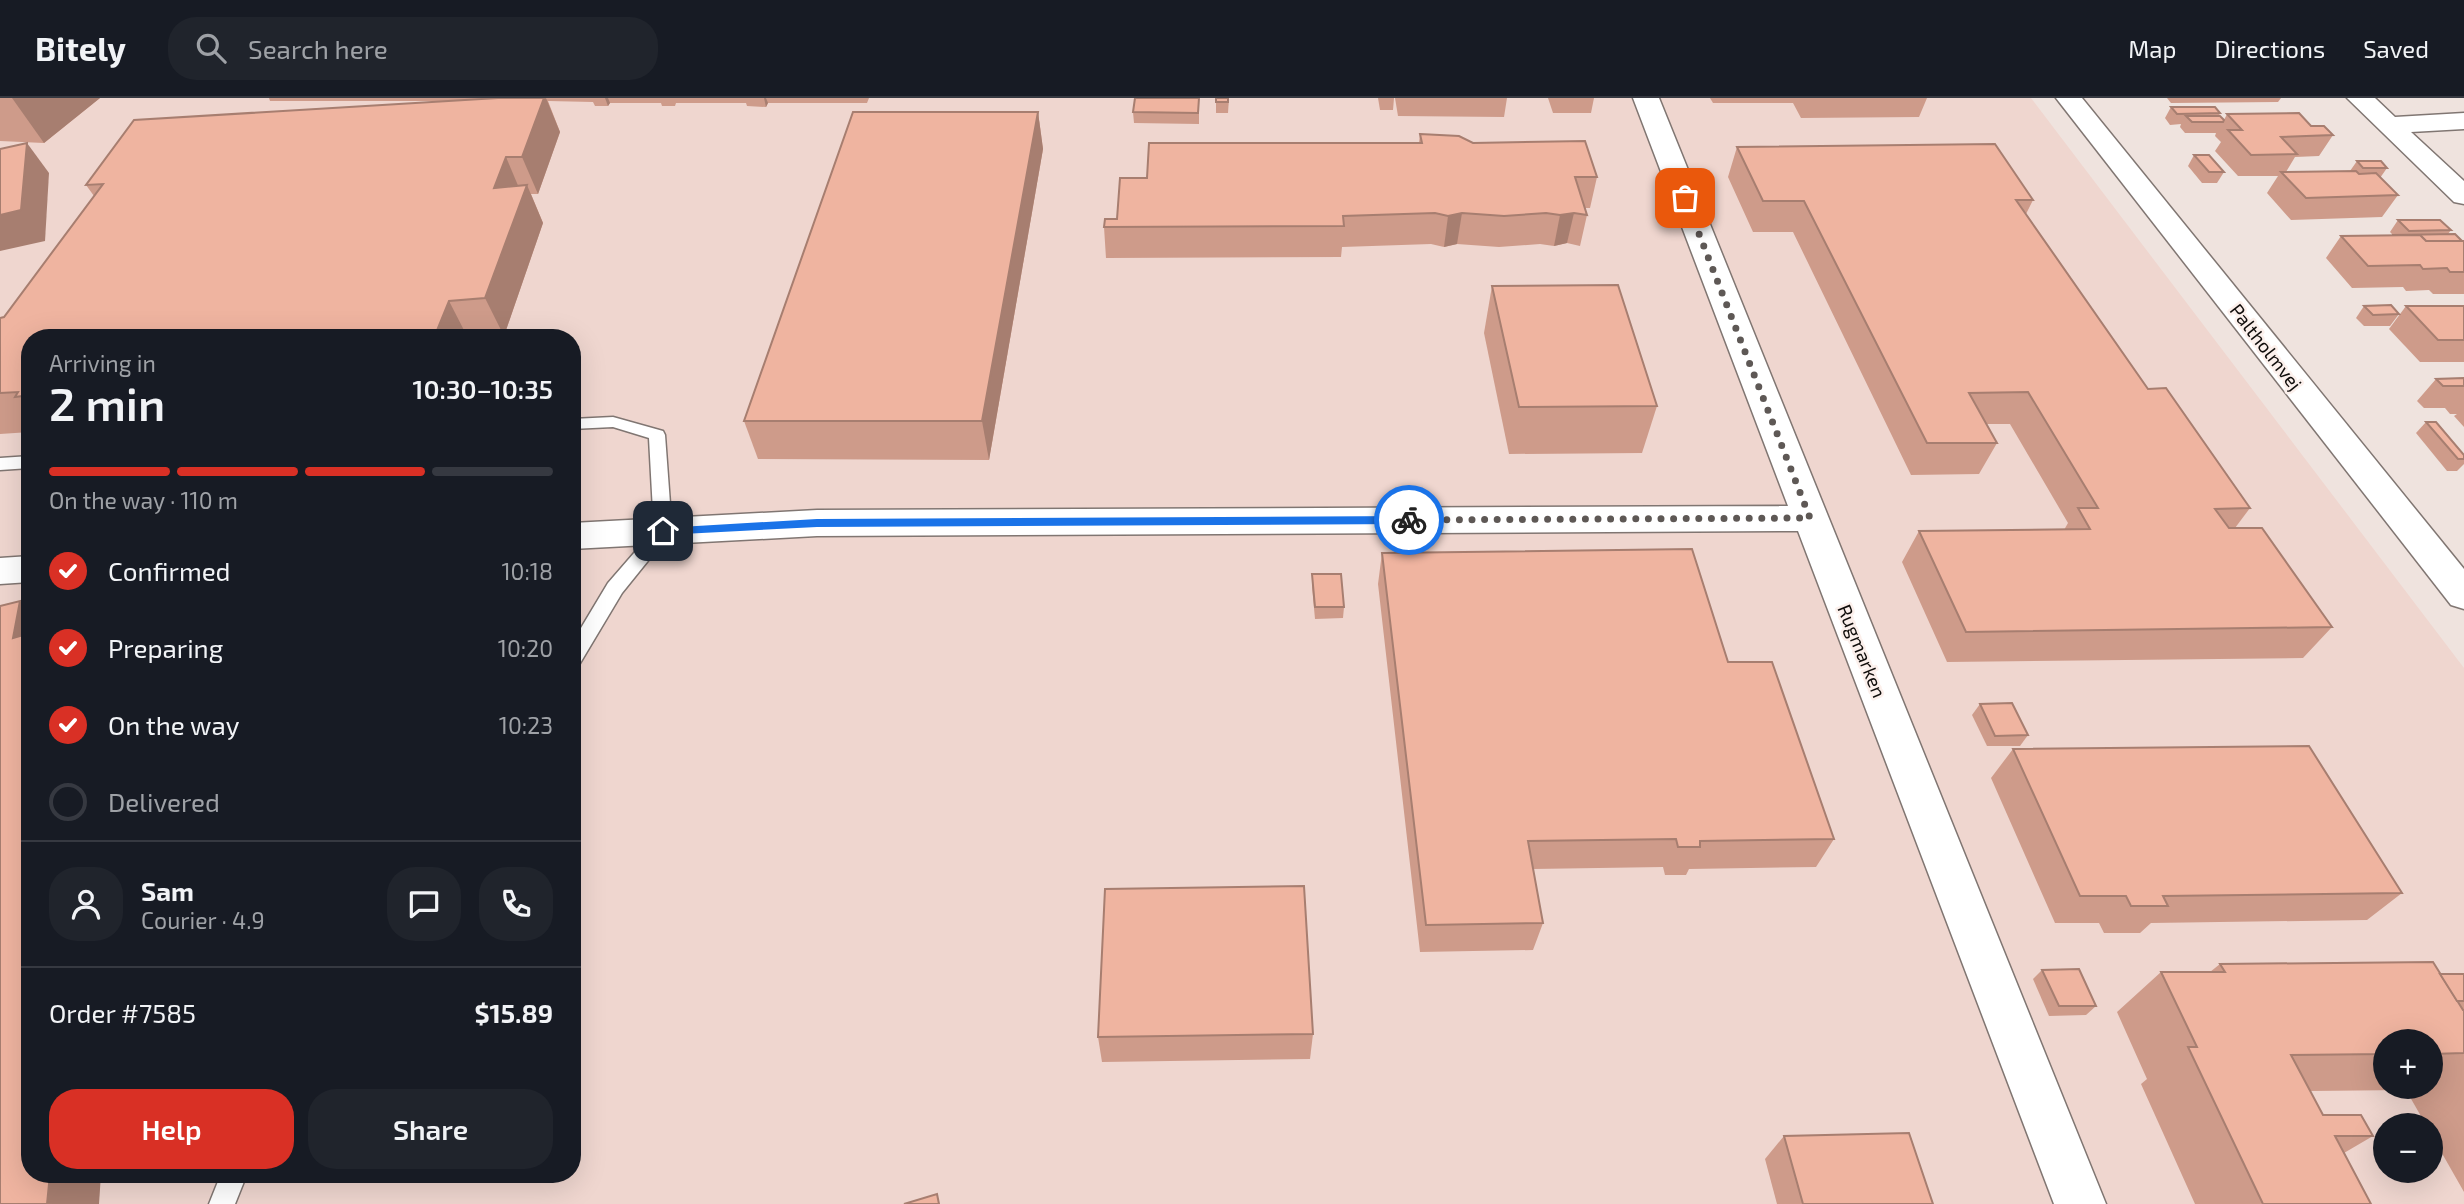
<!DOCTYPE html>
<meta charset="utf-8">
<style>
:root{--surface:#171b24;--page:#20242c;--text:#f1f3f6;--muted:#9ea1a6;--line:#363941;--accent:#d93025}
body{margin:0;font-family:"Exo 2",sans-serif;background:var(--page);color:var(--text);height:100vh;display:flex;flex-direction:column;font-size:26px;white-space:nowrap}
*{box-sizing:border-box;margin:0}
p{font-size:23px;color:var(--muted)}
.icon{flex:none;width:38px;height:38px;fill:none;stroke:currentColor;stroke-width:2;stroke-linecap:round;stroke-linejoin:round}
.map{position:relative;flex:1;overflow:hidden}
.side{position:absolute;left:21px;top:231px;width:560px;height:854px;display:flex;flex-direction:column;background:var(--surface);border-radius:28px;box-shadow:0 7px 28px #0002}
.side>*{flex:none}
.tools{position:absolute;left:2373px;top:931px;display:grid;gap:14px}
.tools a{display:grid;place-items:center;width:70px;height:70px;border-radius:50%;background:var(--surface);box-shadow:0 7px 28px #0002;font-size:35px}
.pin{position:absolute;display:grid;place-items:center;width:60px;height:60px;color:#fff;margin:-30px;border-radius:14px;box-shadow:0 4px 10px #0006}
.courier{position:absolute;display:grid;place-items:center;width:70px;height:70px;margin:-35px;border:5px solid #1a73e8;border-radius:50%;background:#fff;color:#222;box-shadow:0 2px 9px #0007}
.headline em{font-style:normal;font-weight:600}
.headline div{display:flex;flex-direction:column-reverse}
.headline{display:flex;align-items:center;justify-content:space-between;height:119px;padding:0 28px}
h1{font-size:46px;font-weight:600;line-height:52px}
.bar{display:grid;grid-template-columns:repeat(4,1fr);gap:10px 7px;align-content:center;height:84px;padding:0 28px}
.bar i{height:9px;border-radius:5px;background:var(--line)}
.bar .on{background:var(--accent)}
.bar p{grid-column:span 4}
.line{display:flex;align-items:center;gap:18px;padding:0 28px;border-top:2px solid var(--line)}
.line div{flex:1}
.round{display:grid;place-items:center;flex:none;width:74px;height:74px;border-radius:28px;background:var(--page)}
ol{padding:0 28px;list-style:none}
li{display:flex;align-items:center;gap:21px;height:77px}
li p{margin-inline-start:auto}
li .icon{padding:7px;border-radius:50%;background:var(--accent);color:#fff;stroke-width:4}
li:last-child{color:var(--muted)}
li i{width:38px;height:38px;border:4px solid var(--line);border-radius:50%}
.action{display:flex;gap:14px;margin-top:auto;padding:14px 28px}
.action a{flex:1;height:80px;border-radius:28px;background:var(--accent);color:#fff;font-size:28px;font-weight:600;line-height:80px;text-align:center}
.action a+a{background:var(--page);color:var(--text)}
header{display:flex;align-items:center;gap:42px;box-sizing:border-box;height:98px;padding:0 35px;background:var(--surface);border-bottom:2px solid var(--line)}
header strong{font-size:33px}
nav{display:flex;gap:38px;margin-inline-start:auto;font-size:24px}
.search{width:490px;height:63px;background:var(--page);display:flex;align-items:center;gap:18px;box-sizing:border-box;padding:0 24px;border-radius:28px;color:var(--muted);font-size:26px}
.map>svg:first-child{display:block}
</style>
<header>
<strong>Bitely</strong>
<div class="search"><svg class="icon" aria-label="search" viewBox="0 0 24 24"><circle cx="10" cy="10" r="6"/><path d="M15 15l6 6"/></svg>Search here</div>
<nav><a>Map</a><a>Directions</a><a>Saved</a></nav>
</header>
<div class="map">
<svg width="2464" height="1106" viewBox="0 0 2464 1106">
<rect width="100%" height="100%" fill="#efe3de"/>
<path fill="#efd6cf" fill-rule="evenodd" d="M 0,0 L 2031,0 L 2464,570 L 2464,1106 L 0,1106 ZM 30,240 L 572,240 L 572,1076 L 30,1076 ZM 2385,943 L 2431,943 L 2431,989 L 2385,989 ZM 2385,1027 L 2431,1027 L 2431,1073 L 2385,1073 Z"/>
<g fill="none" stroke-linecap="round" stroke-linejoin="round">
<defs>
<g id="service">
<path d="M 613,319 L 663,333 L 665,337 L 672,433 L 622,495 L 579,567 L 572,569 L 572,545 L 608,485 L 654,432 L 649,340 L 613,329 L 572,331 L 572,321 Z"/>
<path d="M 30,358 L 30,370 L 0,372 L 0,360 Z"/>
<path d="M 221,1076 L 247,1076 L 235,1106 L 209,1106 Z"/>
</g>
<g id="minor">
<path d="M 1633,0 L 1659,0 L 2106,1106 L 2054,1106 L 1798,433 L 817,438 L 572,451 L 572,425 L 817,412 L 1788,408 Z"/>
<path d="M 2347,0 L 2375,0 L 2395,19 L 2464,15 L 2464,31 L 2411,34 L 2464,83 L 2464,106 L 2454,104 Z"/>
<path d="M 30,458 L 30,484 L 0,486 L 0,460 Z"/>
</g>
<path id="tertiary" d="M 2056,0 L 2082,0 L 2464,471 L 2464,511 L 2451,507 Z"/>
</defs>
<use href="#service" stroke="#807672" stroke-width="3"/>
<use href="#minor" stroke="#807672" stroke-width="3"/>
<use href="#tertiary" stroke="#807672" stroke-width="3"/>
<use href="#service" fill="#fff" fill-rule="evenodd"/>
<use href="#minor" fill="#fff" fill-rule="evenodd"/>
<use href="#tertiary" fill="#fff" fill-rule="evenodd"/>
</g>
<g fill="#ce9b8a" fill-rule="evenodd">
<path d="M 0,0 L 100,0 L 44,45 L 0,43 Z"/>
<path d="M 269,0 L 869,0 L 867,5 L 768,5 L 766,9 L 747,8 L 746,5 L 676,5 L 675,8 L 662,8 L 661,5 L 610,5 L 608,8 L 595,8 L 593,4 L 548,3 L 560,34 L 538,96 L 531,96 L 543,125 L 504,238 L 485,240 L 30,240 L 30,334 L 0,336 L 0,220 L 4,219 L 94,98 L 86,87 L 445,3 L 270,3 Z"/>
<path d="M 1216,0 L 1229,0 L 1228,15 L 1216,15 Z"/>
<path d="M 1378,0 L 1394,0 L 1393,12 L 1380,12 Z"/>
<path d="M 1395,0 L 1507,0 L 1504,19 L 1398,18 Z"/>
<path d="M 1548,0 L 1594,0 L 1591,15 L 1553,15 Z"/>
<path d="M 1710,0 L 1927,0 L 1919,19 L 1801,20 L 1793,5 L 1713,5 Z"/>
<path d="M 2167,0 L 2281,0 L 2278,4 L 2171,5 Z"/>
<path d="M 1199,9 L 1199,26 L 1134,25 L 1133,14 Z"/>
<path d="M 2171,9 L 2220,15 L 2219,18 L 2224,22 L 2227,16 L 2311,28 L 2333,37 L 2319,58 L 2295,59 L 2286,74 L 2350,73 L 2357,63 L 2387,70 L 2380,80 L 2398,97 L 2382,119 L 2291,122 L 2267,95 L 2278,78 L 2238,78 L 2215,53 L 2221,44 L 2215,38 L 2216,35 L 2185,35 L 2180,29 L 2181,26 L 2170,27 L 2165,20 Z"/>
<path d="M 1038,14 L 1043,51 L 989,362 L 758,361 L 744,323 Z"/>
<path d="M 1420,36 L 1473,45 L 1597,79 L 1590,110 L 1585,110 L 1587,117 L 1580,148 L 1567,145 L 1554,148 L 1540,146 L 1499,149 L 1457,146 L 1444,149 L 1431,146 L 1342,149 L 1341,159 L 1106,160 L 1104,129 L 1117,121 L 1147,80 L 1419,45 Z"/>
<path d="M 1737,49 L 2033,102 L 2026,116 L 2148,291 L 2250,410 L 2235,430 L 2332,529 L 2303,560 L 1947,564 L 1902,464 L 1919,433 L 2064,432 L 2068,425 L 2010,326 L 1986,326 L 1997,345 L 1979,376 L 1911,377 L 1793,134 L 1753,134 L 1728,79 Z"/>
<path d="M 2194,57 L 2224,74 L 2217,85 L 2202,85 L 2188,68 Z"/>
<path d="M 2398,122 L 2451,132 L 2448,136 L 2464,143 L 2464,196 L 2433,196 L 2429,192 L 2406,193 L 2403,189 L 2352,190 L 2326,160 L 2341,138 L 2391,138 L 2393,137 L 2390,134 Z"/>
<path d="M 1492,188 L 1657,308 L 1642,355 L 1509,356 L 1484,235 Z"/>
<path d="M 2364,208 L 2399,216 L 2390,228 L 2364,228 L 2356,220 Z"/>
<path d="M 2406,208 L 2464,208 L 2464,264 L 2420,264 L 2389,231 Z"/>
<path d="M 2464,280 L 2464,329 L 2454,318 L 2457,316 L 2450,316 L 2445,310 L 2424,310 L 2417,303 L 2436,281 Z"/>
<path d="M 2426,324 L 2464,357 L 2464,366 L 2457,373 L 2447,373 L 2416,335 Z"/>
<path d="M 1382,455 L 1728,564 L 1834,741 L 1816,769 L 1689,771 L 1686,777 L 1665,777 L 1663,769 L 1533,771 L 1543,825 L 1533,852 L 1420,854 L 1378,486 Z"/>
<path d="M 1312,476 L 1344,509 L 1343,520 L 1315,521 L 1312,488 Z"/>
<path d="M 1980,606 L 2028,637 L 2020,648 L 1987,648 L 1972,617 Z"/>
<path d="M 2013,651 L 2402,795 L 2367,822 L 2151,825 L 2140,835 L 2104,835 L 2099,825 L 2055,825 L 1991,680 Z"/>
<path d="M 2220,866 L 2440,876 L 2464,876 L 2464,1094 L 2431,1036 L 2431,1027 L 2426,1027 L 2406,992 L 2310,993 L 2323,1017 L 2373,1038 L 2344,1055 L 2371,1106 L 2195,1106 L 2141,986 L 2147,981 L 2117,914 L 2161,874 L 2210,874 ZM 2385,943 L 2431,943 L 2431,989 L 2385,989 Z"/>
<path d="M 2042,872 L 2096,908 L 2086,917 L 2049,918 L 2033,881 Z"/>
<path d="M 1313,936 L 1310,961 L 1102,964 L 1098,939 Z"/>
<path d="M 1784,1038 L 1933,1106 L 1777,1106 L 1765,1061 Z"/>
</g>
<g fill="#a77e70">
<path d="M 12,0 L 100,0 L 44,45 Z"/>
<path d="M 544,0 L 546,0 L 560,34 L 538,96 L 522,59 Z"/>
<path d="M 605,0 L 608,0 L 610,5 L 608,8 Z"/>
<path d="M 764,0 L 766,0 L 768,5 L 766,9 Z"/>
<path d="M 1038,14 L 1043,51 L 989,362 L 982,323 Z"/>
<path d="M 27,45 L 49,75 L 45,143 L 0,153 L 0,117 Z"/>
<path d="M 506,59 L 522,97 L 494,90 Z"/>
<path d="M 527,87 L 543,125 L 504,238 L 485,200 Z"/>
<path d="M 1462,115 L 1457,146 L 1444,149 L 1448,118 Z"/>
<path d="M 1574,115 L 1567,145 L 1554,148 L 1560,117 Z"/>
<path d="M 449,203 L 468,240 L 434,240 Z"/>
<path d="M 20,503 L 30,513 L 30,556 L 13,540 Z"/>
<path d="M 50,1076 L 101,1076 L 99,1106 L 47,1106 Z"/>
</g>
<g fill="#efb4a0" stroke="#a77e70" stroke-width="2">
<path d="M 498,0 L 544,0 L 522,59 L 506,59 L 494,90 L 527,87 L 485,200 L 449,203 L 434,240 L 30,240 L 30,297 L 15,299 L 18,294 L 0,295 L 0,220 L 4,219 L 103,86 L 86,87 L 134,22 Z"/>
<path d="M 1135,0 L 1199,0 L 1198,15 L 1133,14 Z"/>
<rect x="1216" y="0" width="12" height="4"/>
<path d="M 2171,9 L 2215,9 L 2220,15 L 2177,16 Z"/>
<path d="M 853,14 L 1038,14 L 982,323 L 744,323 Z"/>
<path d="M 2299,15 L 2311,28 L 2324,28 L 2333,37 L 2281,39 L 2297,56 L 2251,57 L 2228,32 L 2242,32 L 2227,16 Z"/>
<path d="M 2186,18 L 2220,18 L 2224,22 L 2223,24 L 2192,24 Z"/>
<path d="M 1420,36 L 1459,38 L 1473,45 L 1585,43 L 1597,79 L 1575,79 L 1587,117 L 1574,115 L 1560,117 L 1546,115 L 1504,118 L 1462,115 L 1448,118 L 1435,115 L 1343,118 L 1344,128 L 1104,129 L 1105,121 L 1117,121 L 1120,80 L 1147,80 L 1149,45 L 1422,45 Z"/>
<path d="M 27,45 L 21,112 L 0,117 L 0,51 Z"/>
<path d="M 1995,46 L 2033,102 L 2016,102 L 2148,291 L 2166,290 L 2250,410 L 2215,411 L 2229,430 L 2262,430 L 2332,529 L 1966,534 L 1919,433 L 2090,431 L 2078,410 L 2098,410 L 2028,294 L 1969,295 L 1997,345 L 1927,345 L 1804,103 L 1763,103 L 1737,49 Z"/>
<path d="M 2194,57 L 2209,57 L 2224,74 L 2209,74 Z"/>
<path d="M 2357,63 L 2381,63 L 2387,70 L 2363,70 Z"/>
<path d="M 2356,73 L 2359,76 L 2376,75 L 2398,97 L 2306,100 L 2281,74 Z"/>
<path d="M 2398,122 L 2440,122 L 2451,132 L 2409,133 Z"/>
<path d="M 2455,136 L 2462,143 L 2426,143 L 2420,137 L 2392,137 Z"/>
<path d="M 2420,137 L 2426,143 L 2464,143 L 2464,174 L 2450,174 L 2447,170 L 2423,171 L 2420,167 L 2368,168 L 2341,138 Z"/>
<path d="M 1618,187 L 1657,308 L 1519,309 L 1492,188 Z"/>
<path d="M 2391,207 L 2399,216 L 2373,217 L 2364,208 Z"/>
<path d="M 2406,208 L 2464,208 L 2464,242 L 2438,242 Z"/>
<path d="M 2464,280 L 2464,288 L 2443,288 L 2436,281 Z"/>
<path d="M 2426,324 L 2436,324 L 2464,357 L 2464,361 L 2458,361 Z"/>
<path d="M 1692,451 L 1728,564 L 1772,564 L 1834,741 L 1700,743 L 1700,749 L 1678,749 L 1676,741 L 1528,743 L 1543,825 L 1426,827 L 1382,455 Z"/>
<path d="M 1312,476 L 1341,476 L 1344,509 L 1315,509 Z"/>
<path d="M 20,503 L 13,540 L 30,535 L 30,1076 L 50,1076 L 47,1106 L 0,1106 L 0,508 Z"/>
<path d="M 2012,605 L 2028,637 L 1995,638 L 1980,606 Z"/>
<path d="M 2309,648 L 2402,795 L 2163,798 L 2168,808 L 2131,808 L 2126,798 L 2080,798 L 2013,651 Z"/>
<path d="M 1304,788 L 1313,936 L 1098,939 L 1105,791 Z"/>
<path d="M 2433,864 L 2463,912 L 2464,912 L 2464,955 L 2431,956 L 2431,943 L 2385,943 L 2385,956 L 2291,957 L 2323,1017 L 2361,1017 L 2373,1038 L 2335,1038 L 2371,1106 L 2263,1106 L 2188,949 L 2197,949 L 2161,874 L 2225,874 L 2220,866 Z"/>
<path d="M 2079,871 L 2096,908 L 2059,908 L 2042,872 Z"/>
<path d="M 2440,876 L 2464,876 L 2464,903 L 2457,903 Z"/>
<path d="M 1909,1035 L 1933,1106 L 1803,1106 L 1784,1038 Z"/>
<path d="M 937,1096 L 939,1106 L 904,1106 Z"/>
</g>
<path fill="#1a73e8" d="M 1409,418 L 1415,422 L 1409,426 L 817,429 L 663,437 L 658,433 L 663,430 L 817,421 Z"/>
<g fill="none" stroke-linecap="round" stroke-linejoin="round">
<path stroke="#5e5855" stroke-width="7" stroke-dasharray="0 12.6" d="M 1409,422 L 1810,420 L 1685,100"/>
</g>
<g text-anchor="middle" stroke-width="5" stroke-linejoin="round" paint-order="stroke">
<g font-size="19" fill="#100d0b" stroke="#fcf0ec">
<text transform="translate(2266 249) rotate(52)" y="7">Paltholmvej</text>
<text transform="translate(1862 553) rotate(68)" y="7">Rugmarken</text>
</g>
</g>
</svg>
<div class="tools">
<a>+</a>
<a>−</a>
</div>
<div class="pin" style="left:1685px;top:100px;background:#ea580c"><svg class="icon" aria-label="bag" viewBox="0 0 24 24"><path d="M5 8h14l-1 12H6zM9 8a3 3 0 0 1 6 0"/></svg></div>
<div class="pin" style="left:663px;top:433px;background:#1f2937"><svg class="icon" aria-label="home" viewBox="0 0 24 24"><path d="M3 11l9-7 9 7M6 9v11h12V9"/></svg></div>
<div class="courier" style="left:1409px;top:422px"><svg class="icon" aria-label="bike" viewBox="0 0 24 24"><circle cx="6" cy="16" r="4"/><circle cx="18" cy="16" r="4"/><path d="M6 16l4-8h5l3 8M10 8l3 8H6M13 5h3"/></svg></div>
<section class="side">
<div class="headline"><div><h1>2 min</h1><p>Arriving in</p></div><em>10:30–10:35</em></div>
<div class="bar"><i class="on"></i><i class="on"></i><i class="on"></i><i></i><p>On the way · 110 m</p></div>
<ol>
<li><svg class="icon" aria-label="check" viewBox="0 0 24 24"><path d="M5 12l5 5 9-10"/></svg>Confirmed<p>10:18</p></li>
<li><svg class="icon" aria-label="check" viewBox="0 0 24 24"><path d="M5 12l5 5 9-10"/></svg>Preparing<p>10:20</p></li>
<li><svg class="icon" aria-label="check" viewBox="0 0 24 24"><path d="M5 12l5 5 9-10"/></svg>On the way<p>10:23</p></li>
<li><i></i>Delivered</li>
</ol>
<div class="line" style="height:126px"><a class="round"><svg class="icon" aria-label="person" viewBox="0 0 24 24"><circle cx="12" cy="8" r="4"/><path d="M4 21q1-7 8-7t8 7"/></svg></a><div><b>Sam</b><p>Courier · 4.9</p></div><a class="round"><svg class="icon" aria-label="chat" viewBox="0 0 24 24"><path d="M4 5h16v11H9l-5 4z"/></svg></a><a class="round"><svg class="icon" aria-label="phone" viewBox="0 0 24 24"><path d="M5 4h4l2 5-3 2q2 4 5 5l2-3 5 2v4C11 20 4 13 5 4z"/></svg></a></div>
<div class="line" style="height:91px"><div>Order #7585</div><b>$15.89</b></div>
<div class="action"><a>Help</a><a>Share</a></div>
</section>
</div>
